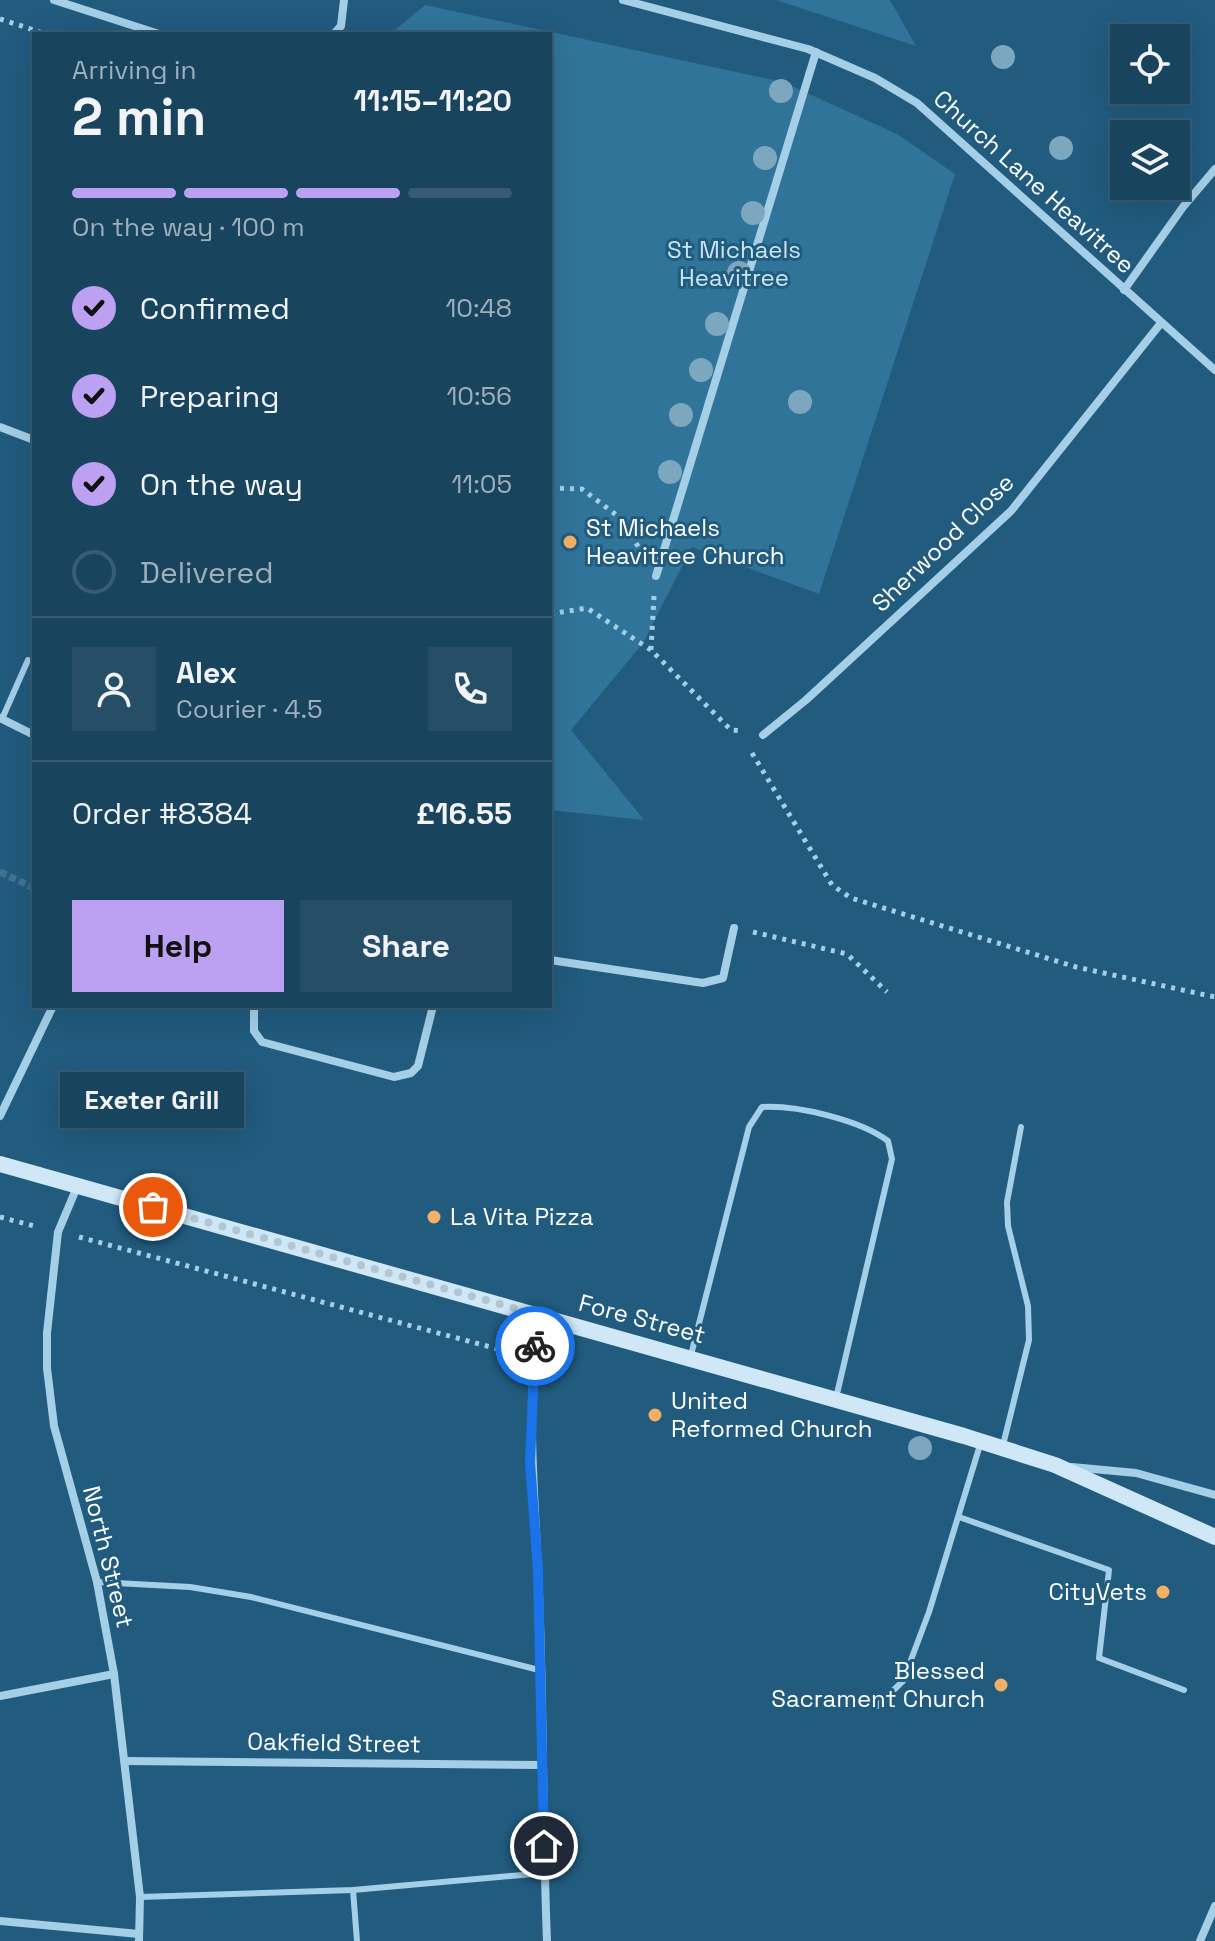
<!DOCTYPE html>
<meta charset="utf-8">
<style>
:root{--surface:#19445e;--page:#264e67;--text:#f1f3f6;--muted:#9fb0bc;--line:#375c73;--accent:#bca0f2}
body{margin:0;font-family:"Space Grotesk",sans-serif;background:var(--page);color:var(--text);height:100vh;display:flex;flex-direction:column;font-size:30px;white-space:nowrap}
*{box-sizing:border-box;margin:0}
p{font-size:26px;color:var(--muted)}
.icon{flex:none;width:44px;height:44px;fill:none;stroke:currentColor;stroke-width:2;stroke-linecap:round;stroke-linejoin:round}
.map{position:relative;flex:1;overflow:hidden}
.drawer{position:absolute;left:32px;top:32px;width:520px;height:976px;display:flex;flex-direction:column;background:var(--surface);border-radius:0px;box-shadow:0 8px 32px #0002,0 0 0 2px var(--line)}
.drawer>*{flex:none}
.tools{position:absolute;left:1110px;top:24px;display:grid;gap:16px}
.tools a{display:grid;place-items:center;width:80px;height:80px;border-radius:0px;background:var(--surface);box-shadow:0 8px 32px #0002,0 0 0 2px var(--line);font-size:40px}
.pin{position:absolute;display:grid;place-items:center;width:68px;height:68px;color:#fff;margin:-34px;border:4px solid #fff;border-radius:50%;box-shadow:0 2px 8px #0007}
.courier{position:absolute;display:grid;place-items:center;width:80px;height:80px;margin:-40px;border:6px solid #1a73e8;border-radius:50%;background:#fff;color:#222;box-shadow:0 2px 10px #0007}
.bubble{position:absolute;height:56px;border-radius:0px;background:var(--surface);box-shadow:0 8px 32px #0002,0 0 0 2px var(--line);font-size:26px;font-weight:600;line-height:56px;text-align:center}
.head em{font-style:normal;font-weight:600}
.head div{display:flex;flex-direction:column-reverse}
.head{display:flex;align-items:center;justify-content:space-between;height:136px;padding:0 40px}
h1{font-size:52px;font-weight:600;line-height:60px}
.bar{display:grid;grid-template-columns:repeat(4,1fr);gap:12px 8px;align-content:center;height:96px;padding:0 40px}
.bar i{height:10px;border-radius:6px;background:var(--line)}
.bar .current{background:var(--accent)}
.bar p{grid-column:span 4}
.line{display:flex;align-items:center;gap:20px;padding:0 40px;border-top:2px solid var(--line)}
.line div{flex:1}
.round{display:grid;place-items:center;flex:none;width:84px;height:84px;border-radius:0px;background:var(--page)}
ol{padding:0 40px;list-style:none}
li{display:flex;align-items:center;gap:24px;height:88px}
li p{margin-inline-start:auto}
li .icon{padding:8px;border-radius:50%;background:var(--accent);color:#111;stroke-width:4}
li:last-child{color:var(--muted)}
li i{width:44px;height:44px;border:4px solid var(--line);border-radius:50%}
.primary-button{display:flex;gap:16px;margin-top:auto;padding:16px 40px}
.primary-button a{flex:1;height:92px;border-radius:0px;background:var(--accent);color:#111;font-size:32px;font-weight:600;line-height:92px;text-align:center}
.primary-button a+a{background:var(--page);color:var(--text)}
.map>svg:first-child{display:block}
</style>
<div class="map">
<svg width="1215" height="1941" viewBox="0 0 1215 1941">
<rect width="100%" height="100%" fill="#215b7e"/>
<g fill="#31749a">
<path d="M 776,0 L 890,0 L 916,46 Z"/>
<path d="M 425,5 L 783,82 L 897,134 L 955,174 L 819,594 L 692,547 L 643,643 L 571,730 L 644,820 L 550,810 L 550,34 L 390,34 Z"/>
</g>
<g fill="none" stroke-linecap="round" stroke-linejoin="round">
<path stroke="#427491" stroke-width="7" stroke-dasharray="7 3.5" stroke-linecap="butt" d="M 0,872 L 34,888"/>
<g stroke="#a4cfe7" stroke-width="5" stroke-dasharray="4 6" stroke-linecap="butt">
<path d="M 0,19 L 46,34"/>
<path d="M 550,488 L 582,489 L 623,520 L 640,550"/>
<path d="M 654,596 L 651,650 L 731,730 L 742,731"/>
<path d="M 550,614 L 587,608 L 651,650"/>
<path d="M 752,753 L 832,885 L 851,898 L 1076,967 L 1215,997"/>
<path d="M 753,932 L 847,954 L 887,992"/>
<path d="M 0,1217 L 38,1227"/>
<path d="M 79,1237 L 513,1353"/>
</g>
<g stroke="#a4cfe7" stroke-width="6">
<path d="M 2,719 L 28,660"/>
<path d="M 691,1355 L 749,1127 L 762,1107 C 797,1105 860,1120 888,1141 L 892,1159 L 836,1398"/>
<path d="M 1003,1445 L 1029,1340 L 1028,1306 L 1008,1226 L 1007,1202 L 1021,1127"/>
<path d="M 959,1517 L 1109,1570 L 1099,1658 L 1184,1690"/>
<path d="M 97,1582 L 190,1587 L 251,1597 L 539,1670"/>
<path d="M 877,1706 L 903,1681 L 929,1612 L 980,1445"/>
<path d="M 353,1890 L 357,1941"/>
<path d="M 140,1897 L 353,1890 L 544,1873"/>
</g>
<g stroke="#a4cfe7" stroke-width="8">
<path d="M 54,0 L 159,34"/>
<path d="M 623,0 L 808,49 L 875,78 L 917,103 L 1215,370"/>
<path d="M 334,34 L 341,26 L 344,0"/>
<path d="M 1124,290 L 1183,207 L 1215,169"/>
<path d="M 0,427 L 34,440"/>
<path d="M 656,576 L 816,52"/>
<path d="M 0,718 L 34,735"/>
<path d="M 763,735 L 806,700 L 1011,511 L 1161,323"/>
<path d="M 550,960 L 703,983 L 723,978 L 734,928"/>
<path d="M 254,1006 L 254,1031 L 262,1042 L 394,1077 L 411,1073 L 418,1066 L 433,1006"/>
<path d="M 0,1116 L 53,1006"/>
<path d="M 77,1187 L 58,1232 L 47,1333 L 47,1368 L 54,1426 L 97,1582 L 114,1674 L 140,1897 L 139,1941"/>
<path d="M 539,1315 C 526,1403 534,1483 538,1570 C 544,1694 542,1817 547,1941"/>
<path d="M 1072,1467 L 1136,1473 L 1215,1495"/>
<path d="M 0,1696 L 114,1674"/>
<path d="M 126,1761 L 542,1765"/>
<path d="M 0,1921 L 139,1934"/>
<path d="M 1200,1941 L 1215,1906"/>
</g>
<path stroke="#cfe7f6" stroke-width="16" d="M 0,1164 L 964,1436 L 1055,1465 L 1215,1537"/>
</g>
<g fill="#7da7bf">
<circle cx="1003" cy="57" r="12"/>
<circle cx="781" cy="91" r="12"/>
<circle cx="1061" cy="148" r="12"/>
<circle cx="765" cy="158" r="12"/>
<circle cx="753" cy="213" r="12"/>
<circle cx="739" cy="273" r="12"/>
<circle cx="717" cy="324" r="12"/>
<circle cx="701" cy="370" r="12"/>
<circle cx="800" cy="402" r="12"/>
<circle cx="681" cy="415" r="12"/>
<circle cx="670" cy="472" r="12"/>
<circle cx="920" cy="1448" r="12"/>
</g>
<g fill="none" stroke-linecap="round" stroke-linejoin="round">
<path stroke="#b1c6d2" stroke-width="8" stroke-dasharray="0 14.4" d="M 153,1207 L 539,1315 L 535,1346"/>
<path stroke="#1a73e8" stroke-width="10" d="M 535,1346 L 530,1462 L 538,1571 L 544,1846"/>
</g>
<g fill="#f4b066" stroke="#215b7e" stroke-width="3">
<circle cx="570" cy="542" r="8"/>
<circle cx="434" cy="1217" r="8"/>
<circle cx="655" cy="1415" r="8"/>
<circle cx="1163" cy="1592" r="8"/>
<circle cx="1001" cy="1685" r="8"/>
</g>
<g text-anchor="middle" stroke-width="6" stroke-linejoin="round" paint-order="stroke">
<g font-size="24" fill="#fff" stroke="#215b7e">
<text transform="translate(1034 182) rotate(42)" y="8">Church Lane Heavitree</text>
<text transform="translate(943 543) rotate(-44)" y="8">Sherwood Close</text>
<text transform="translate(642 1319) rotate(15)" y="8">Fore Street</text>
<text transform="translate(108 1557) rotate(76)" y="8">North Street</text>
<text transform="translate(334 1743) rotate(1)" y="8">Oakfield Street</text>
</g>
<g font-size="24" fill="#c8e5f5" stroke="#215b7e">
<text x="734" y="258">St Michaels<tspan x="734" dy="28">Heavitree</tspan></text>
</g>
<g font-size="24" fill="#fff" stroke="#215b7e" text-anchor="start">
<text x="586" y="536">St Michaels<tspan x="586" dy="28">Heavitree Church</tspan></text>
<text x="450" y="1225">La Vita Pizza</text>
<text x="671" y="1409">United<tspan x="671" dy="28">Reformed Church</tspan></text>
<text x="1147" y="1600" text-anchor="end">CityVets</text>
<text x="985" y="1679" text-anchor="end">Blessed<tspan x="985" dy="28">Sacrament Church</tspan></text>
</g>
</g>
</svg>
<div class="tools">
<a><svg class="icon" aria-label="locate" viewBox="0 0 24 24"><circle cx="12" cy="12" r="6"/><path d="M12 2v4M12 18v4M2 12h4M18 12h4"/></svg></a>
<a><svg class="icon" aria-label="layers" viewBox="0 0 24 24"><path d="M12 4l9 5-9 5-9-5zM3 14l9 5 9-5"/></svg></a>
</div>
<div class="pin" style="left:153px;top:1207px;background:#ea580c"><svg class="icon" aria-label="bag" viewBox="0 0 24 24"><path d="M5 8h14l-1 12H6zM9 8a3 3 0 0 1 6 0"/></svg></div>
<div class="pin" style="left:544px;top:1846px;background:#1f2937"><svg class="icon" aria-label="home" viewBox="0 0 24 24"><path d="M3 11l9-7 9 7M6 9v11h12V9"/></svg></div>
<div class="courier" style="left:535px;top:1346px"><svg class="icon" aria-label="bike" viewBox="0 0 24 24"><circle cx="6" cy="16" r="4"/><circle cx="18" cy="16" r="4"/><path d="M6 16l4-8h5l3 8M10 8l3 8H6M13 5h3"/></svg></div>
<div class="bubble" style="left:60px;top:1072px;width:184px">Exeter Grill</div>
<section class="drawer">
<div class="head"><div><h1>2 min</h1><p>Arriving in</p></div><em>11:15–11:20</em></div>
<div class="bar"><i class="current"></i><i class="current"></i><i class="current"></i><i></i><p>On the way · 100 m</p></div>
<ol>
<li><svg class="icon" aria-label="check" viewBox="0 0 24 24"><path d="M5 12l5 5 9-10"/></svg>Confirmed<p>10:48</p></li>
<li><svg class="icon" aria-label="check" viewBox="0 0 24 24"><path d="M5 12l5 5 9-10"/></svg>Preparing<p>10:56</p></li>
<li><svg class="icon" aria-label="check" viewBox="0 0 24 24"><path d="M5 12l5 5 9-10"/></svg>On the way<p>11:05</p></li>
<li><i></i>Delivered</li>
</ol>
<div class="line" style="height:144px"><a class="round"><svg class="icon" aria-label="person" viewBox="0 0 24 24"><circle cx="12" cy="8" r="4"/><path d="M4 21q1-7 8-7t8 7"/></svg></a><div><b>Alex</b><p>Courier · 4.5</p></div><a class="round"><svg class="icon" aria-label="phone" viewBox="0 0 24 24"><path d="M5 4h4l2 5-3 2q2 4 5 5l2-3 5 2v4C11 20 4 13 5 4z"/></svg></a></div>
<div class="line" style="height:104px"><div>Order #8384</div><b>£16.55</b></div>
<div class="primary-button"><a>Help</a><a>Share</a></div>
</section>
</div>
